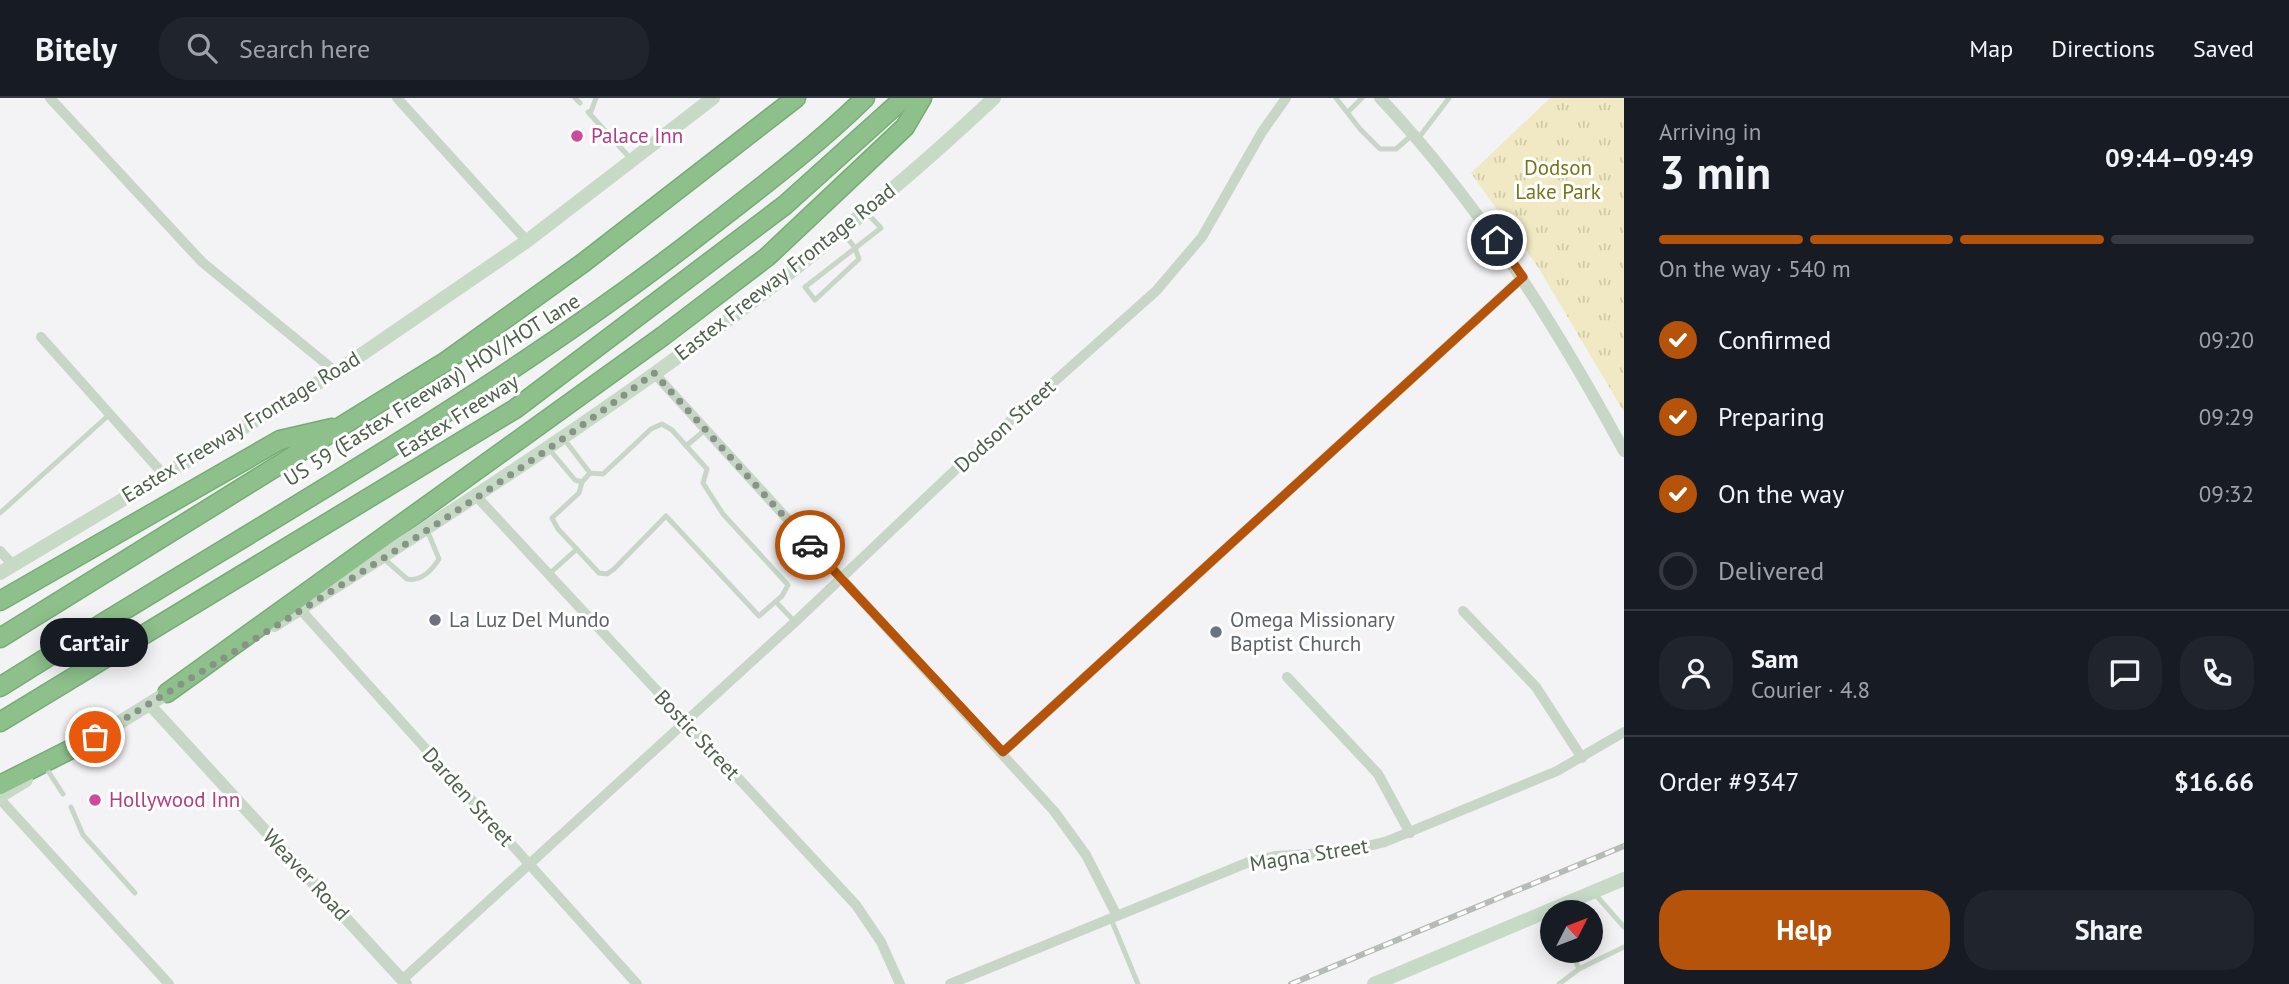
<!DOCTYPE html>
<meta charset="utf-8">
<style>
:root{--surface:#171b24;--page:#20242c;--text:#f1f3f6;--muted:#9ea1a6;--line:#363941;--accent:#b45309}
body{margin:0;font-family:"PT Sans",sans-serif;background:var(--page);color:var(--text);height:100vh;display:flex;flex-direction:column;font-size:26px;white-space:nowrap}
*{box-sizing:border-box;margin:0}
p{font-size:23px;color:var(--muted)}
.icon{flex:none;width:38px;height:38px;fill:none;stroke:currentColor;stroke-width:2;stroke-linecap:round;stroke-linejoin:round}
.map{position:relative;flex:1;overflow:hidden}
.drawer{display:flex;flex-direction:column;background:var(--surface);width:665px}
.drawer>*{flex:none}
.needle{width:46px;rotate:48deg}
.tools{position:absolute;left:1540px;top:802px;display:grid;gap:14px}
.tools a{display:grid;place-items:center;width:63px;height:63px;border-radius:50%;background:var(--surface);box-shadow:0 4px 18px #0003;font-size:35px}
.pin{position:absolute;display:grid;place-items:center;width:60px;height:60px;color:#fff;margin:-30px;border:4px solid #fff;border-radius:50%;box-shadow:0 2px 7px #0007}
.courier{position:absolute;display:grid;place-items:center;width:70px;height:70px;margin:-35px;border:5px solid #b45309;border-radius:50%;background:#fff;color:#222;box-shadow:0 2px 9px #0007}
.bubble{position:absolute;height:49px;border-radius:24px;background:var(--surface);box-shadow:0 4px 18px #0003;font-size:23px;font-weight:800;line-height:49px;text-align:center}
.headline em{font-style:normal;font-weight:800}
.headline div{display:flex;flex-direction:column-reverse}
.headline{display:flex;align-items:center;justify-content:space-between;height:119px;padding:0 35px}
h1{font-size:46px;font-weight:800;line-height:52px}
.bar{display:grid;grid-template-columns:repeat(4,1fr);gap:10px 7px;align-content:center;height:84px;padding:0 35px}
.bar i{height:9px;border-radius:5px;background:var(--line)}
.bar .on{background:var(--accent)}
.bar p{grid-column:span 4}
.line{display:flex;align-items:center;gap:18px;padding:0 35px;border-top:2px solid var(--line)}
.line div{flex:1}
.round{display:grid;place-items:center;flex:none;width:74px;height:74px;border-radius:28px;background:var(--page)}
ol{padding:0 35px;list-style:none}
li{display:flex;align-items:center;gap:21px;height:77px}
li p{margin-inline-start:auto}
li .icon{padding:7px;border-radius:50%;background:var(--accent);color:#fff;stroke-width:4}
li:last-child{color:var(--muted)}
li i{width:38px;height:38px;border:4px solid var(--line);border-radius:50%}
.button{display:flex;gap:14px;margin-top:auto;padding:14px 35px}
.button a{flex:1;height:80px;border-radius:28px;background:var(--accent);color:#fff;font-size:28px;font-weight:800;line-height:80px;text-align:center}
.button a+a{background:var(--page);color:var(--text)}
header{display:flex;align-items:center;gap:42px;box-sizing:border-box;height:98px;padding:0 35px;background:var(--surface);border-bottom:2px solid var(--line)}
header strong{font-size:33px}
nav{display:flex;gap:38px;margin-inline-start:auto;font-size:24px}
.search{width:490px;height:63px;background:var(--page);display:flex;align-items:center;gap:18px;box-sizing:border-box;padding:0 24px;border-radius:28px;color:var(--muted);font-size:26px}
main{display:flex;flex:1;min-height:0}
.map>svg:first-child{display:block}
</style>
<header>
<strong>Bitely</strong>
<div class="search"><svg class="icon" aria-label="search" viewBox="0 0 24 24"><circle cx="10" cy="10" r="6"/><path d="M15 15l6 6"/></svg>Search here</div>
<nav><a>Map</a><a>Directions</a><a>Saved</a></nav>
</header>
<main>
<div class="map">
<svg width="1624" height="886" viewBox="0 0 1624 886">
<defs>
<pattern id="park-tufts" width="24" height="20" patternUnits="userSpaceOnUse" patternTransform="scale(1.75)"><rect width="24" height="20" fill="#f0e9c3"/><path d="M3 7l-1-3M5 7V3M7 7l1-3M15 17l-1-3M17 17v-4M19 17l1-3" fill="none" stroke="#cfcaa9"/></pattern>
</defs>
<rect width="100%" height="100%" fill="#f3f2f4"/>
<path fill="url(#park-tufts)" d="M 1550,0 L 1624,0 L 1624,314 L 1538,169 L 1471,75 Z"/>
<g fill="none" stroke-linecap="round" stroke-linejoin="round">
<defs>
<g id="motorway">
<path d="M 0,503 L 280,342 L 332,330"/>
<path d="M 0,540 L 445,264 L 583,165 L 796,0"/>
<path d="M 0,589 C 237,439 485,305 706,132 C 760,90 816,48 865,0"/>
<path d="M 167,595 L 663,238 L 767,159 L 905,29 L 922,0"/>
<path d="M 0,624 L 515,311 L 785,107 L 904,0"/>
<path d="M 0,687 L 95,639"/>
</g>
</defs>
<use href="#motorway" stroke="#77ac76" stroke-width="21"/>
<g stroke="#c8d6c7" stroke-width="5">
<path d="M 575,0 L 580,5"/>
<path d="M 1336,0 L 1360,31 L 1380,51 L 1396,51 L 1412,37"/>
<path d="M 1349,13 L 1362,0"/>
<path d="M 588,14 L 630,60"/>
<path d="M 590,16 L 596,0"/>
<path d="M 1417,42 L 1449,0"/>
<path d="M 842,133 L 855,150 L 859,161 L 815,202 L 805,189 L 881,130 L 866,114"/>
<path d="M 564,341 L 590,375 L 603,376 L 651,331 L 662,326 L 672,332 L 707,371 L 703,385 L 723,416 L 788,487 L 782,498 L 759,518 L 666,418 L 614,471 L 607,476 L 599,475 L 558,431 L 552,420 L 579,395 L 582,384 L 590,375"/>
<path d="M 686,348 L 705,332"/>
<path d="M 549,351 L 575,382 L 582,384"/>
<path d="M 0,415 L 110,316"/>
<path d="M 382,459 L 407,481 C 422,484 432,472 439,461 L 427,432"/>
<path d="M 549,476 L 577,451"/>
<path d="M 776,504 L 795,524"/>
<path d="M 46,670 L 63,696"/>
<path d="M 71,709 L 83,737 L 135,795"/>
<path d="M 1594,795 L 1624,829"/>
<path d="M 1111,821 L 1138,886"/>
<path d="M 1571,852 L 1579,871 L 1624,849"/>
<path d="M 1559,886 L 1579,871"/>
</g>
<g stroke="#c8d6c7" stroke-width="10">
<path d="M 50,0 L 202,164 L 336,274"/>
<path d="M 397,0 L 527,143"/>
<path d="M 41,239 L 164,377"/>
<path d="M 654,275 L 1054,713 L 1086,757 L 1116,816"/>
<path d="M 477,399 L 856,807 L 881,844 L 900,886"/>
<path d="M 0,453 L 13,467"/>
<path d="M 300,511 L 637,886"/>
<path d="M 1463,513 L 1536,589 L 1582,660"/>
<path d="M 1287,579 L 1378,676 L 1410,735"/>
<path d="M 1003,654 L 1523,179"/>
<path d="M 0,701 L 169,886"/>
<path d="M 402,882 L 795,524 L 955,372 L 1156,193 L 1202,139 L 1262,34 L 1286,0"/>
<path d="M 950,886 L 1249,764 L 1276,758 L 1341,754 L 1385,744 L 1557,673 L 1624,634"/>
</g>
<g stroke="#c8d6c7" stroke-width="12">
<path d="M 1380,0 C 1479,105 1555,226 1624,353"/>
<path d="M 149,606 L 406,886"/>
</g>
<g stroke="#c6dac6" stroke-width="14">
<path d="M 0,475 L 336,274 L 527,143 L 713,0"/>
<path d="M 274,527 C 526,368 776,206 994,0"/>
<path d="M 88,644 L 175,590"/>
<path d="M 0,698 L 26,682"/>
<path d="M 1374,886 L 1624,781"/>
</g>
<use href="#motorway" stroke="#8dc08b" stroke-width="18"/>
<defs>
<path id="rail" d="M 1291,886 L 1624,748"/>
</defs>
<use href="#rail" stroke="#b5bcb5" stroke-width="6"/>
<use href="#rail" stroke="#fff" stroke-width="3.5" stroke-dasharray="10" stroke-linecap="butt"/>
</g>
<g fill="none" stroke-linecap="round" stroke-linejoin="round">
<path stroke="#869386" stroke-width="7" stroke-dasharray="0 12.6" d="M 95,639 C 284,523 476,408 654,275 L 810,447"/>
<path stroke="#b45309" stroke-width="9" d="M 810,447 L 1003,654 L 1523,179 L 1497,142"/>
</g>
<g fill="#d1479c" stroke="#fff" stroke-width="2.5">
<circle cx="577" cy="38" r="7"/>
<circle cx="95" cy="702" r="7"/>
</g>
<g fill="#6b7280" stroke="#fff" stroke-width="2.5">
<circle cx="435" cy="522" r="7"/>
<circle cx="1216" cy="534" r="7"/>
</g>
<g text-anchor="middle" stroke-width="6" stroke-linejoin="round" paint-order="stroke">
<g font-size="21" fill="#b23c85" stroke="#fff" text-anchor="start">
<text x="591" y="45">Palace Inn</text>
<text x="109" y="709">Hollywood Inn</text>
</g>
<g font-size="21" fill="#787418" stroke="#fff">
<text x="1558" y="77">Dodson<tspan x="1558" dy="24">Lake Park</tspan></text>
</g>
<g font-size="21" fill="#4c604a" stroke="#fff">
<text transform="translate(785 174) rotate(-38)" y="7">Eastex Freeway Frontage Road</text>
<text transform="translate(432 292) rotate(-32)" y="7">US 59 (Eastex Freeway) HOV/HOT lane</text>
<text transform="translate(458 318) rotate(-32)" y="7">Eastex Freeway</text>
<text transform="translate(1005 328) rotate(-42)" y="7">Dodson Street</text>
<text transform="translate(241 329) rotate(-31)" y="7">Eastex Freeway Frontage Road</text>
<text transform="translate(697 637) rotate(47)" y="7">Bostic Street</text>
<text transform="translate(468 699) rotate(48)" y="7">Darden Street</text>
<text transform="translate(1309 757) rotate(-9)" y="7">Magna Street</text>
<text transform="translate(306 777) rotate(47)" y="7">Weaver Road</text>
</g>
<g font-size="21" fill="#5b616d" stroke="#fff" text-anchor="start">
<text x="449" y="529">La Luz Del Mundo</text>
<text x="1230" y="529">Omega Missionary<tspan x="1230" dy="24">Baptist Church</tspan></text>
</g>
</g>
</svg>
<div class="tools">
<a><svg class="needle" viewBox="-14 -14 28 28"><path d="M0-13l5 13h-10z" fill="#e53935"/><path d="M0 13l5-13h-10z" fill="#9ea1a6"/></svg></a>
</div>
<div class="pin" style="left:95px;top:639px;background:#ea580c"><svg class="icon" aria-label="bag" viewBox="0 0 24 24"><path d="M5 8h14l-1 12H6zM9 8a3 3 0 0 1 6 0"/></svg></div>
<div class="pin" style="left:1497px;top:142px;background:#1f2937"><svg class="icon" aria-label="home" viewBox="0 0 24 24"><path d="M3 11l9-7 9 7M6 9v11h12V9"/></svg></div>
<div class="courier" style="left:810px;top:447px"><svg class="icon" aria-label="car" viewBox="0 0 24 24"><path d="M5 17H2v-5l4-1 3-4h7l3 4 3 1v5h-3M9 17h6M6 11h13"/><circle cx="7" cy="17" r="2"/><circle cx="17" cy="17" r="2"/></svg></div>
<div class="bubble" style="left:40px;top:520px;width:108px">Cart’air</div>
</div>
<section class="drawer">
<div class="headline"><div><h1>3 min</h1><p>Arriving in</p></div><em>09:44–09:49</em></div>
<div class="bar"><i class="on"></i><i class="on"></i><i class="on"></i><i></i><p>On the way · 540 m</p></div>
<ol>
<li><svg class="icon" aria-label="check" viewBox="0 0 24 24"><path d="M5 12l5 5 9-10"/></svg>Confirmed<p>09:20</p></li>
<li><svg class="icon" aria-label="check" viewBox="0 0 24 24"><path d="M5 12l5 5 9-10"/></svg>Preparing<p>09:29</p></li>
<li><svg class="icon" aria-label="check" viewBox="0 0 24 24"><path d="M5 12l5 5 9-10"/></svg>On the way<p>09:32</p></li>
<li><i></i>Delivered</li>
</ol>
<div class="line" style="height:126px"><a class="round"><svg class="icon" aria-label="person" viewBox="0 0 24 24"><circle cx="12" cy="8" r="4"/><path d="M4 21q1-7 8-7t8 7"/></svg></a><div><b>Sam</b><p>Courier · 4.8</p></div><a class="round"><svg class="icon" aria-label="chat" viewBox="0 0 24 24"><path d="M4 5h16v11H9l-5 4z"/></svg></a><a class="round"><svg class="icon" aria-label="phone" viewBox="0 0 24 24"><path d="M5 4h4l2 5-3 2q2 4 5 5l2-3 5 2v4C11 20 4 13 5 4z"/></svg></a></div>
<div class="line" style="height:91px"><div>Order #9347</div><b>$16.66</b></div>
<div class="button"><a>Help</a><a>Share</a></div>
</section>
</main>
